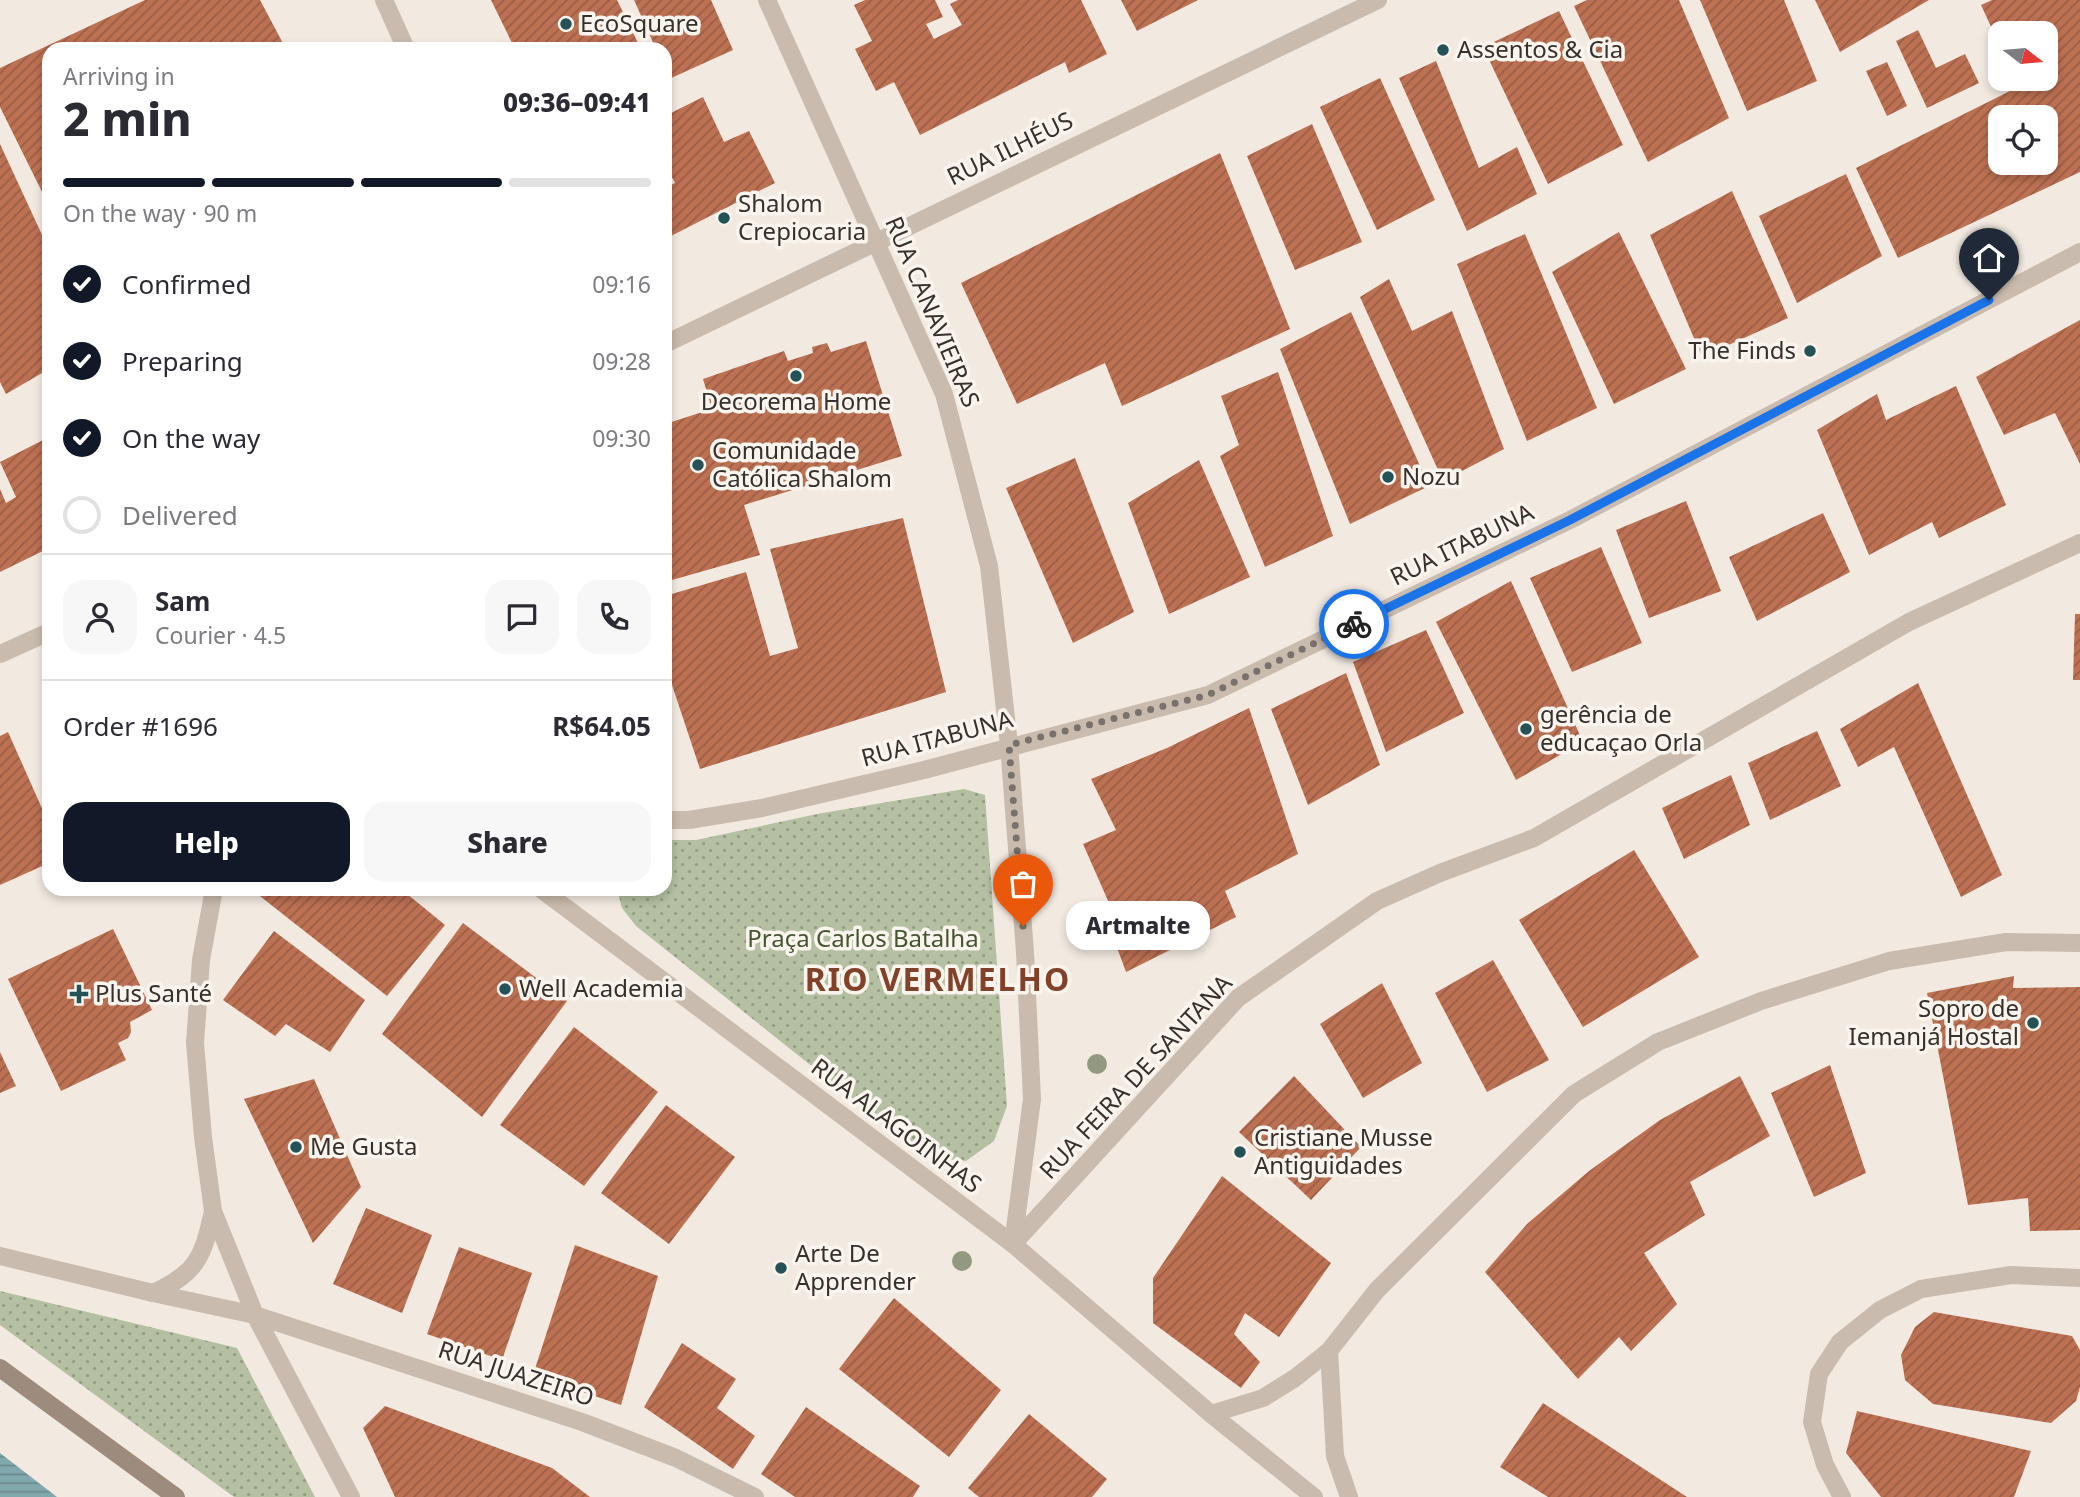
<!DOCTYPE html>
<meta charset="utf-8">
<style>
:root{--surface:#fff;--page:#f7f7f7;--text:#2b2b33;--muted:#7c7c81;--line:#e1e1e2;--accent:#111827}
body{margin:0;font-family:"Noto Sans",sans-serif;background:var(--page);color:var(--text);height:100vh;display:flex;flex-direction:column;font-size:26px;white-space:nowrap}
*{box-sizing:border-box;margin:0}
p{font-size:23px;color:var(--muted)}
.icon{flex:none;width:38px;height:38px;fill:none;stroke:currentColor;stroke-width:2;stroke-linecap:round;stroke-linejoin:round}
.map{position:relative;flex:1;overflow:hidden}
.drawer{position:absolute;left:42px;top:42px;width:630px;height:854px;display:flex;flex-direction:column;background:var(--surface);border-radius:21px;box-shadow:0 4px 10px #0003}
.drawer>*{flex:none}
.needle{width:46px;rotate:106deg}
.tools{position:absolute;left:1988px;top:21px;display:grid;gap:14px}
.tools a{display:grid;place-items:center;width:70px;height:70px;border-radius:14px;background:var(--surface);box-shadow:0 4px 10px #0003;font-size:35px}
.pin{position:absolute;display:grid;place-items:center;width:60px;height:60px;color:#fff;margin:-72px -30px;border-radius:50% 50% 50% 0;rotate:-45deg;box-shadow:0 0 7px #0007}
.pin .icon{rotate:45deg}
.courier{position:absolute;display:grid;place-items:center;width:70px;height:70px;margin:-35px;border:5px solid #1a73e8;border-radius:50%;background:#fff;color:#222;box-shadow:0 2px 9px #0007}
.bubble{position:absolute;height:49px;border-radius:21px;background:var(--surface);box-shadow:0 4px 10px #0003;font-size:23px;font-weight:800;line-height:49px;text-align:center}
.headline em{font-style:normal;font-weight:800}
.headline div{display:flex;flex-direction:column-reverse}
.headline{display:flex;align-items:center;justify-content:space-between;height:119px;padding:0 21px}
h1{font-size:46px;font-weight:800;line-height:52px}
.bar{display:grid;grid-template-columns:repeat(4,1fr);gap:10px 7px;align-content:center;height:84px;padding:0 21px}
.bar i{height:9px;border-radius:5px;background:var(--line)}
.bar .on{background:var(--accent)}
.bar p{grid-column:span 4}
.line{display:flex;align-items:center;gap:18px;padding:0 21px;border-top:2px solid var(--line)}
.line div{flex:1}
.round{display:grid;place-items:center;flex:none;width:74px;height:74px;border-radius:21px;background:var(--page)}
ol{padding:0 21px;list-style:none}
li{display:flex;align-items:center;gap:21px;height:77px}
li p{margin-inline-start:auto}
li .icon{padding:7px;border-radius:50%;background:var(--accent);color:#fff;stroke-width:4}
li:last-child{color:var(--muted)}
li i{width:38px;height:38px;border:4px solid var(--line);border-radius:50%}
.action{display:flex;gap:14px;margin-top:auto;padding:14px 21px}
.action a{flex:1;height:80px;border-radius:21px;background:var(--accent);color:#fff;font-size:28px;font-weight:800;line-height:80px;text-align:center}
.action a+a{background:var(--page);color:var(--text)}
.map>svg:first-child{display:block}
</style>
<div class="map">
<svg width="2080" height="1497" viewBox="0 0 2080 1497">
<defs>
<pattern id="park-dots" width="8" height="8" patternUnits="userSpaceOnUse" patternTransform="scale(1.75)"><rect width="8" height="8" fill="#b4c0a1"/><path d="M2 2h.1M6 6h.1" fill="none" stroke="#939c83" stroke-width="1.8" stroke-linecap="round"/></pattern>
<pattern id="water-rules" width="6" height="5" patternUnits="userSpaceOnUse" patternTransform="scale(1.75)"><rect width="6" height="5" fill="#81a9ad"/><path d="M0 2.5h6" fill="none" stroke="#6b8a8d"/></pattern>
<pattern id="building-hatch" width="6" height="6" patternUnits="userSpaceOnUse" patternTransform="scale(1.75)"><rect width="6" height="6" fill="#bd7153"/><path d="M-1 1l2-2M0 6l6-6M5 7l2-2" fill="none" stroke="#9b5d45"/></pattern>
</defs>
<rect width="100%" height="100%" fill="#f2eae1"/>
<g fill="url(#park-dots)">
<path d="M 964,789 L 985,795 L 1007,1106 L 994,1141 L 966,1161 L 933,1158 L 902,1138 L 636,926 L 622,908 L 617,889 L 665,889 L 665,840 L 696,840 L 817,814 Z"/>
<path d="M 0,1291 L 237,1348 L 315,1497 L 234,1497 L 0,1325 Z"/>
</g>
<path fill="url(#water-rules)" d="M 0,1453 L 57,1497 L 0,1497 Z"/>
<g fill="url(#building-hatch)" fill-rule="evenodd">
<path d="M 145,0 L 260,0 L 286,49 L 49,49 L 49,206 L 0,107 L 0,68 Z"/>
<path d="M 491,0 L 617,0 L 641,49 L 515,49 Z"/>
<path d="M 634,0 L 711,0 L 733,50 L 669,79 L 665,70 L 665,49 L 656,49 Z"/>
<path d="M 865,0 L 935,0 L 943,17 L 926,24 L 934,39 L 962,25 L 950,4 L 958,0 L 1081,0 L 1107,54 L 1069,73 L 1065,62 L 920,135 L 894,82 L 876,91 L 855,49 L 872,41 L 854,5 Z"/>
<path d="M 1121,0 L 1198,0 L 1137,31 Z"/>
<path d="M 1587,0 L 1679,0 L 1729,118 L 1648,162 L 1574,6 Z"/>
<path d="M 1700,0 L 1784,0 L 1817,81 L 1747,111 Z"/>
<path d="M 1815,0 L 1929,0 L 1840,52 Z"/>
<path d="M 1992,0 L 2080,0 L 2080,172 L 1898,258 L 1856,168 L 2020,86 L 2016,79 L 2046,79 L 2046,33 L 2000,33 L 2000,46 L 1981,5 ZM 2000,117 L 2046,117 L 2046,163 L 2000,163 Z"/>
<path d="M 1559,11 L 1623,145 L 1548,184 L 1483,47 Z"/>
<path d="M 1918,30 L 1936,68 L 1965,54 L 1979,83 L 1927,108 L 1896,41 Z"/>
<path d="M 1436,61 L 1479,168 L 1517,147 L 1537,194 L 1467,231 L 1399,78 Z"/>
<path d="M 1887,62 L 1907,106 L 1887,116 L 1866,71 Z"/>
<path d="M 1380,78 L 1435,200 L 1377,230 L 1320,107 Z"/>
<path d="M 703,97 L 724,142 L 749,131 L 775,183 L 665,239 L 665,187 L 675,183 L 665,164 L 665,116 Z"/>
<path d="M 1312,124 L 1362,242 L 1295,270 L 1247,156 Z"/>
<path d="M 0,144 L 49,250 L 49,369 L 6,394 L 0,382 Z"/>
<path d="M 1220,153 L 1290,329 L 1122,406 L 1105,363 L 1017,404 L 961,283 Z"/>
<path d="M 1846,174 L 1882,256 L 1797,303 L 1759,216 Z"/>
<path d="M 1732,191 L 1788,318 L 1702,357 L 1650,235 Z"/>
<path d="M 1619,232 L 1686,369 L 1614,404 L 1552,272 Z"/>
<path d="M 1525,234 L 1597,408 L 1527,441 L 1457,264 Z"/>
<path d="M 1389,279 L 1412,331 L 1452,311 L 1504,449 L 1443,481 L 1360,297 Z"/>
<path d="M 1351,312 L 1429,486 L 1350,524 L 1280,349 Z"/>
<path d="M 2080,320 L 2080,464 L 2055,413 L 2004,435 L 1976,377 Z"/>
<path d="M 866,341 L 902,456 L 744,505 L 760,555 L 665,582 L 665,424 L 712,409 L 703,379 L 784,351 L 788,361 L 813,353 L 812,347 L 827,343 L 831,352 Z"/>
<path d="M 1278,372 L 1333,536 L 1265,567 L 1220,456 L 1239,445 L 1221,396 Z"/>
<path d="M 1956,386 L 2006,505 L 1939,538 L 1932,522 L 1869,555 L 1817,430 L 1877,394 L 1886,420 Z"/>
<path d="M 49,437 L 49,548 L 0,572 L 0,489 L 6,503 L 16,497 L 0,462 Z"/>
<path d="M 1075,458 L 1134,612 L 1073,643 L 1006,488 Z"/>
<path d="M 1199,460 L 1250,577 L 1169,614 L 1128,503 Z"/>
<path d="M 1686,501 L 1721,591 L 1649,618 L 1616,530 Z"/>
<path d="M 1823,513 L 1850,572 L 1757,621 L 1729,557 Z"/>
<path d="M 903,518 L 946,692 L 700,769 L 665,664 L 665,596 L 746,572 L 770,656 L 798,648 L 770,549 Z"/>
<path d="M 1601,547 L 1642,643 L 1572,672 L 1530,578 Z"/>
<path d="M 1511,581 L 1583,742 L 1516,780 L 1436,622 Z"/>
<path d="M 2075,614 L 2080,614 L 2080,680 L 2073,680 Z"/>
<path d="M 1426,630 L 1464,713 L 1386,752 L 1353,662 Z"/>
<path d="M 1346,673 L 1380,765 L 1308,805 L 1271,709 Z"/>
<path d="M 1918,683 L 2002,875 L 1961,897 L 1894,747 L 1858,767 L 1840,729 Z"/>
<path d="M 1249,708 L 1298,854 L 1225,891 L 1236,917 L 1126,972 L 1102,907 L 1109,903 L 1083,844 L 1116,830 L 1091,779 L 1167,748 Z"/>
<path d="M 1817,731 L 1841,786 L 1770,820 L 1748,763 Z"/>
<path d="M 8,732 L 49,824 L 49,863 L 0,885 L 0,736 Z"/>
<path d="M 1731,775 L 1750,825 L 1684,859 L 1662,808 Z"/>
<path d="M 1634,850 L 1699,957 L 1583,1027 L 1519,920 Z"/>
<path d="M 259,889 L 401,889 L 445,925 L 387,996 L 256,893 Z"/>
<path d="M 463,923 L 567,1001 L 482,1117 L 382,1034 Z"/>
<path d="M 113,929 L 152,1010 L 130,1022 L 131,1032 L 128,1038 L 118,1043 L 126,1060 L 61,1091 L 8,979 Z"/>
<path d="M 274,931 L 365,1000 L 330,1052 L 286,1024 L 275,1036 L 223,1000 Z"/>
<path d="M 1493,960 L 1549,1060 L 1487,1092 L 1435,993 Z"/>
<path d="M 2014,976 L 2013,988 L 2080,987 L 2080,1230 L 2030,1231 L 2028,1198 L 1968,1205 L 1927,993 Z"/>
<path d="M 1382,983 L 1422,1063 L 1363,1098 L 1320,1024 Z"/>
<path d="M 574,1027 L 658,1092 L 584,1186 L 500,1125 Z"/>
<path d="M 0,1052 L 16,1086 L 0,1093 Z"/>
<path d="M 1830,1065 L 1866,1173 L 1814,1197 L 1771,1093 Z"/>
<path d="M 1294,1076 L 1361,1147 L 1311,1200 L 1239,1132 Z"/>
<path d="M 1740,1076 L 1770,1136 L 1690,1182 L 1705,1215 L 1644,1253 L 1677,1304 L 1631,1351 L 1619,1337 L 1578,1379 L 1485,1272 L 1527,1224 L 1589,1171 L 1660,1120 Z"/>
<path d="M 314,1079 L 361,1187 L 313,1243 L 244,1099 Z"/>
<path d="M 666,1105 L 735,1157 L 669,1244 L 601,1193 Z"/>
<path d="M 1222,1176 L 1331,1263 L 1279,1337 L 1245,1313 L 1234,1334 L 1260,1362 L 1241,1388 L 1153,1323 L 1153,1278 Z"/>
<path d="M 366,1208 L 432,1235 L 402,1313 L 333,1284 Z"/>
<path d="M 575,1245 L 658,1276 L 621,1405 L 533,1375 Z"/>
<path d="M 459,1247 L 532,1273 L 502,1360 L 427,1334 Z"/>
<path d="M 894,1298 L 1001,1390 L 949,1457 L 839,1369 Z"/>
<path d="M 1934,1312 L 2072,1336 L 2080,1350 L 2080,1387 L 2076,1401 L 2051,1423 L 1933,1404 L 1905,1380 L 1901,1355 L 1915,1327 Z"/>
<path d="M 682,1343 L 736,1379 L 717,1408 L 755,1436 L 733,1469 L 644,1407 Z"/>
<path d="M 1543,1403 L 1687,1497 L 1548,1497 L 1500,1467 Z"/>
<path d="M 385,1406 L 552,1468 L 590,1497 L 395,1497 L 363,1428 Z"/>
<path d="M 806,1407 L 920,1486 L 913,1497 L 795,1497 L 761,1474 Z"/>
<path d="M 1857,1411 L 2031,1451 L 2014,1497 L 1881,1497 L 1846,1453 Z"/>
<path d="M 1029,1414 L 1107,1479 L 1092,1497 L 979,1497 L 968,1488 Z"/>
</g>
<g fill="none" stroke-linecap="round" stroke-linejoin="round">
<path stroke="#c9bbad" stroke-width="18" d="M 384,0 L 406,49"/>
<g stroke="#c9bbad" stroke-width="18">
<path d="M 767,0 L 944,394 L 989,566 L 1009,745 L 1025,952 L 1032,1099 L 1013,1244"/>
<path d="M 665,344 L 1378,0"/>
<path d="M 0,654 L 49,632"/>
<path d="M 665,820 L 689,820 L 762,808 L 924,770 L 1208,695 L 1570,520 L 2080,252"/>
<path d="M 214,889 L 201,960 L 195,1043 L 203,1137 L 213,1211 L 255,1315 L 351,1497"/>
<path d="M 541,889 L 1013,1244 L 1211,1414 L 1314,1497"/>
<path d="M 1013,1244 L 1238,998 L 1377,901 L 1440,873 L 1534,838 L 1909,622 L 2080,543"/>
<path d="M 0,1256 L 153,1293 L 255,1315 L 582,1422 L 676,1458 L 755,1497"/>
<path d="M 153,1293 C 197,1273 203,1257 213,1211"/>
<path d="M 1211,1414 L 1263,1398 L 1295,1378 L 1329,1351"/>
<path d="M 1349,1497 L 1335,1456 L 1329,1351 L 1377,1290 L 1574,1094 L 1658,1042 L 1761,1001 L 1889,961 L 2006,942 L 2080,943"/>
<path d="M 1842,1497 L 1825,1465 L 1812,1422 L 1819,1374 L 1840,1342 L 1880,1310 L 1921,1289 L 2011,1275 L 2080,1278"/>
</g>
<path stroke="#9d8b7e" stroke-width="18" d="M 0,1368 L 176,1497"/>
</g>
<g fill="#939880">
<circle cx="1097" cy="1064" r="10"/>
<circle cx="962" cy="1261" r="10"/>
</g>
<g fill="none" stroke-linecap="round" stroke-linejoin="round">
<path stroke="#79716b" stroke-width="7" stroke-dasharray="0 12.6" d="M 1023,926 L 1009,745 L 1208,695 L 1354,624"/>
<path stroke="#1a73e8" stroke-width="9" d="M 1354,624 L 1570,520 L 1989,300"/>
</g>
<g fill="#235257" stroke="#f9f4ed" stroke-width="2.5">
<circle cx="566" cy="24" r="7"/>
<circle cx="1443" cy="50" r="7"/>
<circle cx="724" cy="218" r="7"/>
<circle cx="1810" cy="351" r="7"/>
<circle cx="796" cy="376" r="7"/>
<circle cx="698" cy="465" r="7"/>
<circle cx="1388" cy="477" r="7"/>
<circle cx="1526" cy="729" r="7"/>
<circle cx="505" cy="989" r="7"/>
<path d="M75.5 983.5h7v7h7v7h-7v7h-7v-7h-7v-7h7z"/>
<circle cx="2033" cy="1023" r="7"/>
<circle cx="296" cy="1147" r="7"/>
<circle cx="1240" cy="1152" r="7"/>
<circle cx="781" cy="1268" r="7"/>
</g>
<g text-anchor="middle" stroke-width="7" stroke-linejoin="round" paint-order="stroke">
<g font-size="24" fill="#38302b" stroke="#f9f4ed" text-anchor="start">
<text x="580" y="32">EcoSquare</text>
<text x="1457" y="58">Assentos &amp; Cia</text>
<text x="738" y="212">Shalom<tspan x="738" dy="28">Crepiocaria</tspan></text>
<text x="1796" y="359" text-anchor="end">The Finds</text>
<text x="796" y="410" text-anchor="middle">Decorema Home</text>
<text x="712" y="459">Comunidade<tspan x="712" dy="28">Católica Shalom</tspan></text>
<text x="1402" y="485">Nozu</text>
<text x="1540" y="723">gerência de<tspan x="1540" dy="28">educaçao Orla</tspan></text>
<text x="519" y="997">Well Academia</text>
<text x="95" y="1002">Plus Santé</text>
<text x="2019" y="1017" text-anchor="end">Sopro de<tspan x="2019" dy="28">Iemanjá Hostal</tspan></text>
<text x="1254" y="1146">Cristiane Musse<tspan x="1254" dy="28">Antiguidades</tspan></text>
<text x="310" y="1155">Me Gusta</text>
<text x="795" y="1262">Arte De<tspan x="795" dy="28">Apprender</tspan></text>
</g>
<g font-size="24" fill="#38302b" stroke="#f9f4ed">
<text transform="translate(1010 149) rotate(-26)" y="8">RUA ILHÉUS</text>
<text transform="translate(932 312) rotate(67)" y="8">RUA CANAVIEIRAS</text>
<text transform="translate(1462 545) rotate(-26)" y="8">RUA ITABUNA</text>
<text transform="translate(937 739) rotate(-15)" y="8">RUA ITABUNA</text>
<text transform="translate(1136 1077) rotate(-47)" y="8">RUA FEIRA DE SANTANA</text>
<text transform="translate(896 1126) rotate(37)" y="8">RUA ALAGOINHAS</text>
<text transform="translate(516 1374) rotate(18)" y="8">RUA JUAZEIRO</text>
</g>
<g font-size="24" fill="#465531" stroke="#f9f4ed">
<text x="863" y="947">Praça Carlos Batalha</text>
</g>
<g font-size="32" font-weight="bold" letter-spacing="2" fill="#82422a" stroke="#f9f4ed">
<text x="938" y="991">RIO VERMELHO</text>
</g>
</g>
</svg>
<div class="tools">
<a><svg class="needle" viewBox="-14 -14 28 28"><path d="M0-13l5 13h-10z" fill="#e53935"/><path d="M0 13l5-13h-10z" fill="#7c7c81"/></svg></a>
<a><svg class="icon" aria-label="locate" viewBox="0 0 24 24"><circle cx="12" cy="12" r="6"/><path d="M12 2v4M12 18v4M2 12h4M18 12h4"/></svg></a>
</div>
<div class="pin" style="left:1023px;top:926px;background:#ea580c"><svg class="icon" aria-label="bag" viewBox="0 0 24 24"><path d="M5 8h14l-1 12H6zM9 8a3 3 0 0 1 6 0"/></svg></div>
<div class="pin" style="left:1989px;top:300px;background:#1f2937"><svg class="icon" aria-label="home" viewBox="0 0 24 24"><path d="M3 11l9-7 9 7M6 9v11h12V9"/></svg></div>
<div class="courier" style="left:1354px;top:624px"><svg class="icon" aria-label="bike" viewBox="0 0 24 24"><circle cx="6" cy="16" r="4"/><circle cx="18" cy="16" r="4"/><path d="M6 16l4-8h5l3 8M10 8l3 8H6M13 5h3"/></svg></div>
<div class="bubble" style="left:1066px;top:901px;width:144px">Artmalte</div>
<section class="drawer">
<div class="headline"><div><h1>2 min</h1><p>Arriving in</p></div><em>09:36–09:41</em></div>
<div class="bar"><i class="on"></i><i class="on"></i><i class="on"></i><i></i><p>On the way · 90 m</p></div>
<ol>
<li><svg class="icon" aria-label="check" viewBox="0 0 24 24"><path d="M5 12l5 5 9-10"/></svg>Confirmed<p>09:16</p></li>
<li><svg class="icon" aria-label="check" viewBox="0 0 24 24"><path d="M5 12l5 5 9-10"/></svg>Preparing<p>09:28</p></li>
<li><svg class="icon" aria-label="check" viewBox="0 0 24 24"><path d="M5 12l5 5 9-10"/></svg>On the way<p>09:30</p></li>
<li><i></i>Delivered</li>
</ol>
<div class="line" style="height:126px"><a class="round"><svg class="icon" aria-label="person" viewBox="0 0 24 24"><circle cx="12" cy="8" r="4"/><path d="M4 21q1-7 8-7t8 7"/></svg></a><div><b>Sam</b><p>Courier · 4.5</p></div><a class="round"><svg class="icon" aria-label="chat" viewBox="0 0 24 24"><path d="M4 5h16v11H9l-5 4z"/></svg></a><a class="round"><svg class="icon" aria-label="phone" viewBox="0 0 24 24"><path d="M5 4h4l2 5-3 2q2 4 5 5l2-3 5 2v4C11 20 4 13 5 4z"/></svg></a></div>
<div class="line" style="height:91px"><div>Order #1696</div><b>R$64.05</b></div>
<div class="action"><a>Help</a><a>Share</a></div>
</section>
</div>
